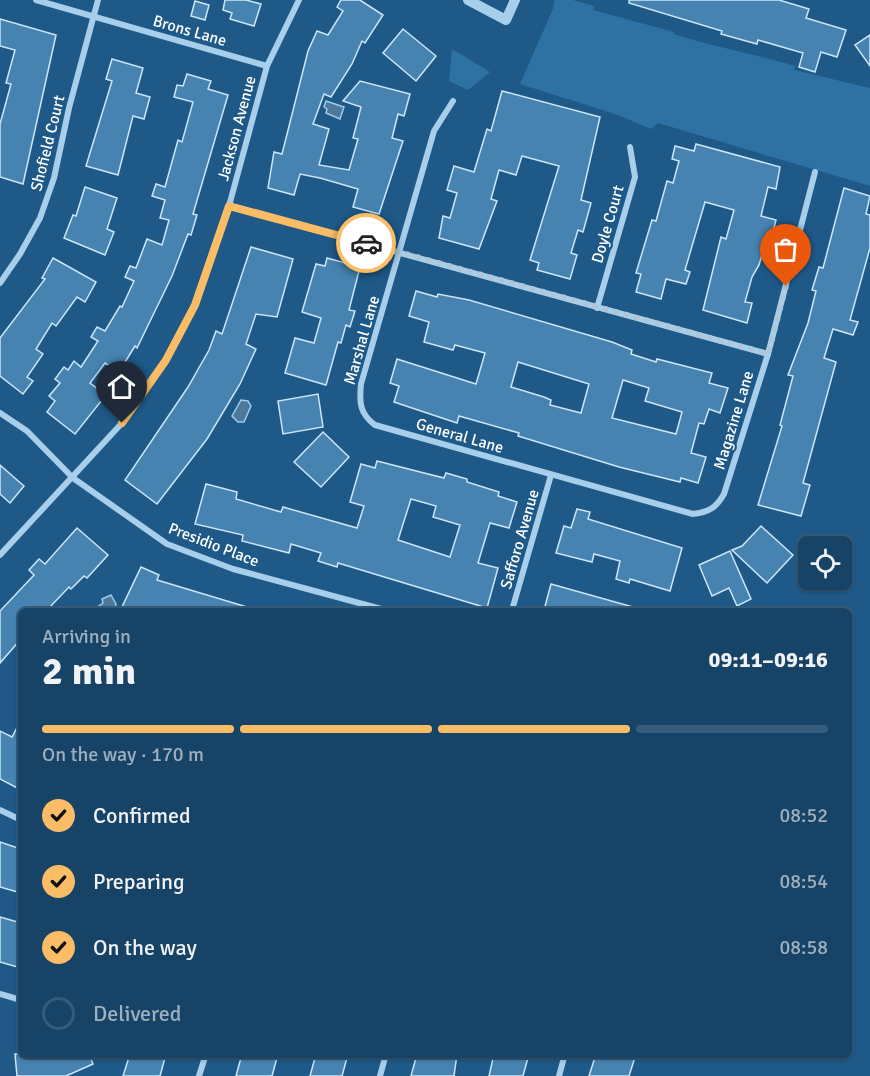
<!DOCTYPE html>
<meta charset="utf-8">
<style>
:root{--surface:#164366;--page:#1f4a6c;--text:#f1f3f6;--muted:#9eb0bf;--line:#355c7a;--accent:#fabd66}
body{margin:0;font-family:Signika,sans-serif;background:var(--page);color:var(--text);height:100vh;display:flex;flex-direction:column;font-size:22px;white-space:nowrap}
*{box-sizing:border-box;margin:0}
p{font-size:20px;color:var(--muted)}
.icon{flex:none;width:33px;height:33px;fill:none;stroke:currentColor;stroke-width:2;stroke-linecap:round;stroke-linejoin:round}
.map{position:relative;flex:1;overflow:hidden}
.sheet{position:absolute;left:18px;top:608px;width:834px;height:450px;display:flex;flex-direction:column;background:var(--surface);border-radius:9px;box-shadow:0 2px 4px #0004,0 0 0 2px var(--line)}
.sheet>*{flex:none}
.fabs{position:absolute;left:798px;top:536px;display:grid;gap:12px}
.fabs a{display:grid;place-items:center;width:54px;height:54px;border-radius:9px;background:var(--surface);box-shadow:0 2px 4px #0004,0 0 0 2px var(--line);font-size:30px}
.pin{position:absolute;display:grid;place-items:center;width:51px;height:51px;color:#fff;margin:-62px -26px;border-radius:50% 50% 50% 0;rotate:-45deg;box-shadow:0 0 6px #0007}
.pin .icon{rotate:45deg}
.courier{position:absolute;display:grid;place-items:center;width:60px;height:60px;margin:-30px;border:4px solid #fabd66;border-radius:50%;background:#fff;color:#222;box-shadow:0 2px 8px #0007}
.summary em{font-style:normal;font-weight:700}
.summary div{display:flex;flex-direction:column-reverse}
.summary{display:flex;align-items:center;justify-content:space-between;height:102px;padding:0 24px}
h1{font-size:39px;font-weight:700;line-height:45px}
.bar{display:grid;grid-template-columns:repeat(4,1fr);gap:9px 6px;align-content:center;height:72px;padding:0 24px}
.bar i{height:8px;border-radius:4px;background:var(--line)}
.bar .selected{background:var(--accent)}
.bar p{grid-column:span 4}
ol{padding:0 24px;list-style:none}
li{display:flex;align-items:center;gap:18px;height:66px}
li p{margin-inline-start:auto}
li .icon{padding:6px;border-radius:50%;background:var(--accent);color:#111;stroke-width:4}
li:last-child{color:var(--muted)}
li i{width:33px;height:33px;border:3px solid var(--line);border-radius:50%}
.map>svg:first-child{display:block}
</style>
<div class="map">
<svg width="870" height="1076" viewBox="0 0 870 1076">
<rect width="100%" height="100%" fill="#1e5988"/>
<g fill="#2e72a4">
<path d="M 554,0 L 573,0 L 594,6 L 593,10 L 674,32 L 674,34 C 714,47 755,54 795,66 L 794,70 L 870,88 L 870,186 L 658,123 L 651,129 L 618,115 L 520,84 L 553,9 Z"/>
<path d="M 452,49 L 490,72 L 468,90 L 449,81 Z"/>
</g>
<g fill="#4e799a" stroke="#9bcbed" stroke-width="1.5">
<path d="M 326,101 L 344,107 L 340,119 L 326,113 L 327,109 L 324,107 Z"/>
<path d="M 241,400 L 248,401 L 251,406 L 244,422 L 238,422 L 232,416 Z"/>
<path d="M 111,595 L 116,604 L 115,610 L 102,610 L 99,606 L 103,603 L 102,599 Z"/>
</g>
<g fill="#4683b0" stroke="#cce6f8" stroke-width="1.5" fill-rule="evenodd">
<path d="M 225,0 L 246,0 L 261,4 L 254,26 L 230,19 L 232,13 L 223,10 Z"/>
<path d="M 341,0 L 360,0 L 383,15 L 365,43 L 362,41 L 352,64 L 331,97 L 324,94 L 313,124 L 329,129 L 319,165 L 349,170 L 358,139 L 353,138 L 361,107 L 343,101 L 360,81 L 410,94 L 404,116 L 398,114 L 392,138 L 403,141 L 379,214 L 353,207 L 358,189 L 320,178 L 300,174 L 294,195 L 268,188 L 274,152 L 282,154 L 308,51 L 317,31 L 328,35 L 343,11 L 337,7 Z"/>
<path d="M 629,0 L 779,0 L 809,9 L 806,18 L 846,30 L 837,57 L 821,52 L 815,72 L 799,67 L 803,53 L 758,40 L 757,44 L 721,34 L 722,31 L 629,3 Z"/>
<path d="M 195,1 L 209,5 L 205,20 L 191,16 Z"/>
<path d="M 0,19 L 56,35 L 23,184 L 0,177 L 0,124 L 11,84 L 6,83 L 15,50 L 0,46 Z"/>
<path d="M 403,29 L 436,56 L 416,81 L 383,53 Z"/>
<path d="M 870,35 L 870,66 L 855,45 Z"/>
<path d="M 112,59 L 143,68 L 136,93 L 150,97 L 144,119 L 133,116 L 118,175 L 86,166 L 112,81 L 106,79 Z"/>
<path d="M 187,74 L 211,81 L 208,89 L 228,95 L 193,214 L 197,215 L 191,235 L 188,234 L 172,276 L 137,348 L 135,346 L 119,372 L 105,363 L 90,383 L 106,395 L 75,434 L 47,412 L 55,401 L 49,396 L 60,383 L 55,379 L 64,367 L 68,370 L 74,361 L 81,367 L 98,341 L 91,337 L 97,327 L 105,331 L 120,306 L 122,307 L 134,281 L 125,277 L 130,266 L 136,268 L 147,239 L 162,245 L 169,220 L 160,218 L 165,200 L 152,196 L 156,184 L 165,187 L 178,140 L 182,142 L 193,102 L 174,97 L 177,85 L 183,86 Z"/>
<path d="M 502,91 L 600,117 L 581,200 L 591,203 L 583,232 L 578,230 L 571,253 L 577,255 L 570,279 L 537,270 L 539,263 L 530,260 L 559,166 L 522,156 L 516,175 L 499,170 L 491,199 L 497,201 L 479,249 L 439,238 L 443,216 L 450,218 L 457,193 L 447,190 L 454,166 L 474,172 L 487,129 L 491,131 Z"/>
<path d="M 696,144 L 780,167 L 776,189 L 768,187 L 761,216 L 776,220 L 769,246 L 765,245 L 759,265 L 752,277 L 745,302 L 752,303 L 747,323 L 703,310 L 721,237 L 726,239 L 734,210 L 705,202 L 685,270 L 690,272 L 686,284 L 666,279 L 661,299 L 636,292 L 641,274 L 636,273 L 652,220 L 656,221 L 667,181 L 673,183 L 679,161 L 672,159 L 675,146 L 694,151 Z"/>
<path d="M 85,187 L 117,198 L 107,229 L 114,232 L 105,255 L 64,238 L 73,215 L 76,216 Z"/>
<path d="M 844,188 L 870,196 L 866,214 L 870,215 L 870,248 L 850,320 L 858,322 L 853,335 L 833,329 L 824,358 L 836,362 L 803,483 L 810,485 L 801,516 L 758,505 L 782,426 L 780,425 L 793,376 L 788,375 L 808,323 L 816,291 L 812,290 L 819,267 L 823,268 Z"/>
<path d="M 251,247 L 293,259 L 277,317 L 256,314 L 246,344 L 256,349 L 240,384 L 207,439 L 157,504 L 125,480 L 188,387 L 209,350 L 216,331 L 222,334 Z"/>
<path d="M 53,258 L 96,282 L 85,302 L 77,297 L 56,326 L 52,323 L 36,349 L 43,354 L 27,377 L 33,381 L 23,394 L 0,376 L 0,338 L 45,279 L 42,278 Z"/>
<path d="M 327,258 L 360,267 L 349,310 L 355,311 L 350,327 L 346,325 L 341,343 L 338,342 L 326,385 L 285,373 L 295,338 L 314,343 L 321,318 L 302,312 L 316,264 L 325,266 Z"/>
<path d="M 416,291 L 437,297 L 438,294 L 469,300 L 612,342 L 632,350 L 631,354 L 656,362 L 657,359 L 712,373 L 709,383 L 728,388 L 720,413 L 709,409 L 704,424 L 699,423 L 691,453 L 706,457 L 698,483 L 681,478 L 680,482 L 619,467 L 518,436 L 519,433 L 459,416 L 457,423 L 394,402 L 399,386 L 390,383 L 397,359 L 476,384 L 485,353 L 455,345 L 453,350 L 424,342 L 429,322 L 409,316 ZM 518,362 L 589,384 L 581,413 L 550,405 L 551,400 L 544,397 L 511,387 ZM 623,380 L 649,388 L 645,401 L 682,412 L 676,434 L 612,418 Z"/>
<path d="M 318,394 L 323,427 L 283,434 L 278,401 Z"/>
<path d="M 323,432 L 349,457 L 321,487 L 294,462 Z"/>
<path d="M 377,461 L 444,478 L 446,473 L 467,479 L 467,482 L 499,492 L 498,496 L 517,502 L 509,528 L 490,523 L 478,563 L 498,568 L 487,608 L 338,563 L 337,567 L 318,561 L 321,553 L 291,544 L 289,553 L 242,541 L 243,535 L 195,524 L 206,484 L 237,492 L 236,499 L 281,512 L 283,507 L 357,528 L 364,506 L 350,502 L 361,464 L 375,468 ZM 411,499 L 436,506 L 433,517 L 460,525 L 450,557 L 398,540 Z"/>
<path d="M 0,465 L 24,486 L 10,503 L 0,494 Z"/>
<path d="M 577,509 L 590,512 L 588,519 L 682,548 L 670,591 L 630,579 L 629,583 L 616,579 L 620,561 L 594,554 L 592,562 L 556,553 L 564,526 L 571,528 Z"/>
<path d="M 761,526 L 793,555 L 767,583 L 732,550 L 742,546 Z"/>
<path d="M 77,528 L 108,555 L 87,578 L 84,576 L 71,589 L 69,587 L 47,610 L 21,610 L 21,639 L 0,663 L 0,611 L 34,575 L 29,570 L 39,559 L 45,564 Z"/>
<path d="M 730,551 L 751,599 L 737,606 L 729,588 L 712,596 L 699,565 Z"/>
<path d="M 141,567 L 159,575 L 157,580 L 247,607 L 246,610 L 128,610 L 122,607 Z"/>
<path d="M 551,584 L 633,607 L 632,610 L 544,610 Z"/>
<path d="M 21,720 L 21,790 L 0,779 L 0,731 L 12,737 Z"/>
<path d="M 0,842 L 21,849 L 21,893 L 0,887 Z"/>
<path d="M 0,917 L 21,923 L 21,968 L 0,962 Z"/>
<path d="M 15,1054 L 89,1054 L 93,1064 L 66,1076 L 17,1076 Z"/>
<path d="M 130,1054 L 166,1054 L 160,1076 L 123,1076 Z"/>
<path d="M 242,1054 L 278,1054 L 272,1076 L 236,1076 Z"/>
<path d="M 316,1054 L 348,1054 L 342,1076 L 310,1076 Z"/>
<path d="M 417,1054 L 457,1054 L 454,1076 L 411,1076 Z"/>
<path d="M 494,1054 L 529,1054 L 523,1076 L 489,1076 Z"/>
<path d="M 596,1054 L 636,1054 L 629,1076 L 589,1076 Z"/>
</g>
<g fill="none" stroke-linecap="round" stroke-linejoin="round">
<g stroke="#a7cfeb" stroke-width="6">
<path d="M 36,0 L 267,66"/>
<path d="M 453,101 L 434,131 L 361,384 C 359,403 360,414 375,425 L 693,514 C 709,512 716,508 724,494 L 768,354 L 815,172"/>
<path d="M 229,206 L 768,354"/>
<path d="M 0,283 L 20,254 L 40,218 L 54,178 L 69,108 L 98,0"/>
<path d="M 597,308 L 635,177 L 630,147"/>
<path d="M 0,413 L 27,431 L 73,478 L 167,544 L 233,569 L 385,610"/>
<path d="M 0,555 L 122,423 L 166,360 L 195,305 L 229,206 L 267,66 L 299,0"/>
<path d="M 512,610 L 551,475"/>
<path d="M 0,810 L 21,820"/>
<path d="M 0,994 L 21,1000"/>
<path d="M 199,1076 L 206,1054"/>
<path d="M 380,1076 L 386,1054"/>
<path d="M 559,1076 L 565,1054"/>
</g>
<path stroke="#a7cfeb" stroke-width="10" d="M 468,0 L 506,20 L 515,0"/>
</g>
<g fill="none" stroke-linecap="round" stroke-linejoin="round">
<path stroke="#b0c5d5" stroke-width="6" stroke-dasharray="0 10.8" d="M 366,243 L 768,354 L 786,286"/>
<path stroke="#fabd66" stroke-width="8" d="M 122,423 L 166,360 L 195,305 L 229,206 L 366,243"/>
</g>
<g text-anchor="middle" stroke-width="4.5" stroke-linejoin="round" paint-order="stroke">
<g font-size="16" fill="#fff" stroke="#1e5988">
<text transform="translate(190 30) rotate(16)" y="6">Brons Lane</text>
<text transform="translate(236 128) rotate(-75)" y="6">Jackson Avenue</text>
<text transform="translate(47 143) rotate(-76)" y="6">Shofield Court</text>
<text transform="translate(607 224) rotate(-74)" y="6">Doyle Court</text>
<text transform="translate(361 340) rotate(-74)" y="6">Marshal Lane</text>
<text transform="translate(733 420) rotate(-73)" y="6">Magazine Lane</text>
<text transform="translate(460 435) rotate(16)" y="6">General Lane</text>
<text transform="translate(519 539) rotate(-74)" y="6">Safforo Avenue</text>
<text transform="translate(214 544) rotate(21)" y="6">Presidio Place</text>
</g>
</g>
</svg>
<div class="fabs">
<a><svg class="icon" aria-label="locate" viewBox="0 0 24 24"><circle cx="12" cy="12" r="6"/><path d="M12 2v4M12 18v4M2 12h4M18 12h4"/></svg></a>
</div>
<div class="pin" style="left:786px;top:286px;background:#ea580c"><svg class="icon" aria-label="bag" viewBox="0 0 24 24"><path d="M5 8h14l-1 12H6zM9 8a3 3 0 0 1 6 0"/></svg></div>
<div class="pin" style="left:122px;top:423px;background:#1f2937"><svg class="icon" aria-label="home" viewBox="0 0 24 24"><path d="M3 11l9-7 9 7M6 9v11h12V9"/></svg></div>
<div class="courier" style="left:366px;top:243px"><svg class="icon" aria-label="car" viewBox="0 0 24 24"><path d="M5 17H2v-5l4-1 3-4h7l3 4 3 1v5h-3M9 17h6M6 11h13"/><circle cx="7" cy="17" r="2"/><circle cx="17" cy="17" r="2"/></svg></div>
<section class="sheet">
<div class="summary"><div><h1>2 min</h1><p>Arriving in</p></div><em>09:11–09:16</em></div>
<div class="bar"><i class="selected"></i><i class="selected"></i><i class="selected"></i><i></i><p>On the way · 170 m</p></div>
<ol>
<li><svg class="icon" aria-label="check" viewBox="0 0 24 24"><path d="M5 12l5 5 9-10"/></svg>Confirmed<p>08:52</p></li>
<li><svg class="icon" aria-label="check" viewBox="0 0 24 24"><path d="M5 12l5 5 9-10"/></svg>Preparing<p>08:54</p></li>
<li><svg class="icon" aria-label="check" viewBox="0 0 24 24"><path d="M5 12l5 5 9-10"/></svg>On the way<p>08:58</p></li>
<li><i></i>Delivered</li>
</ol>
</section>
</div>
